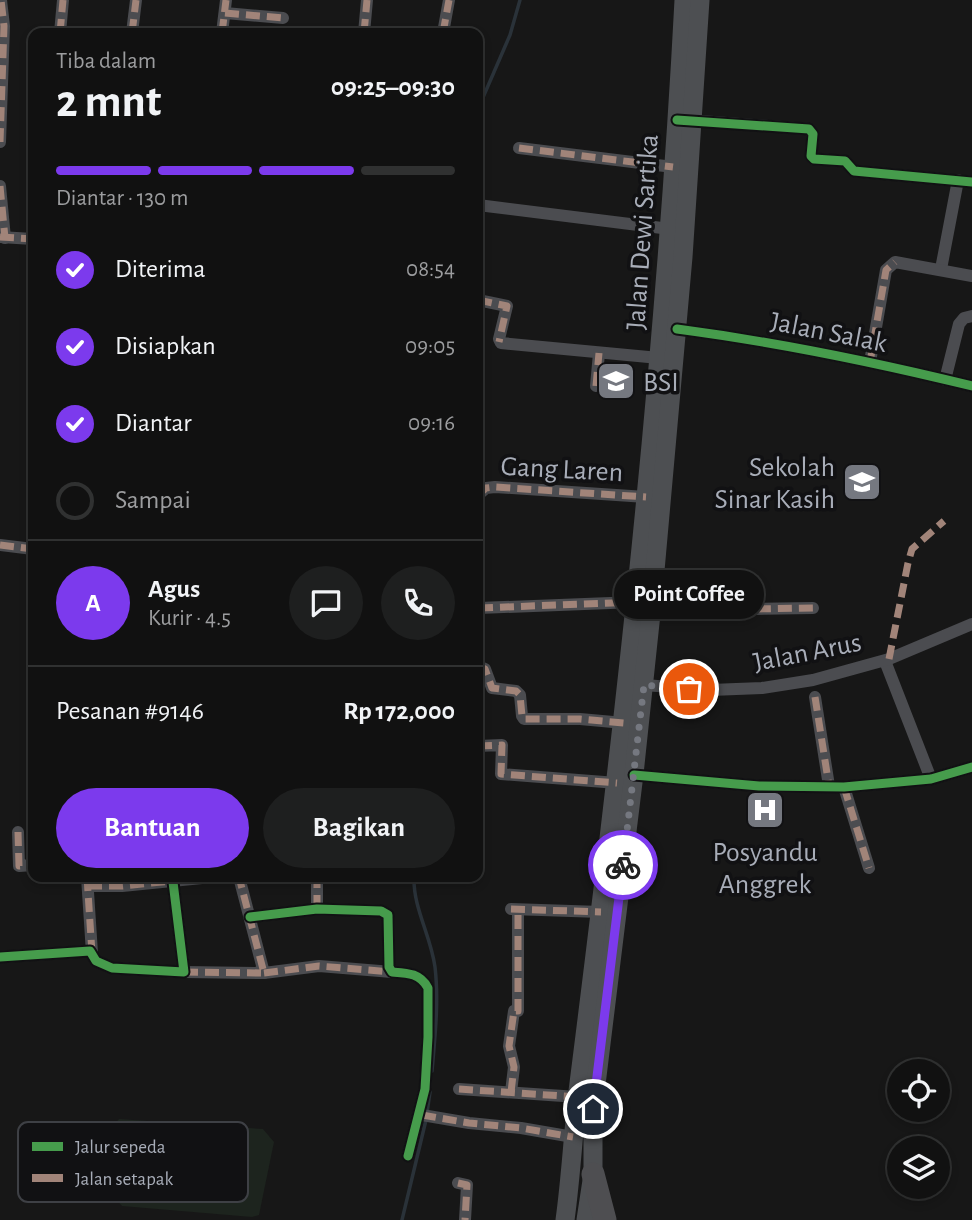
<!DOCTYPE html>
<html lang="id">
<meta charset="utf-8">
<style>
:root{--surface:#111;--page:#1e1f1f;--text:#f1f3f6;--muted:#9c9d9f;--line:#303131;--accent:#7c3aed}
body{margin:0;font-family:"Alegreya Sans",sans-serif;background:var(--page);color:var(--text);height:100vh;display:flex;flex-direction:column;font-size:26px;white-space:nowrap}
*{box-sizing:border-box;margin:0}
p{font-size:23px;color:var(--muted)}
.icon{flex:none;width:38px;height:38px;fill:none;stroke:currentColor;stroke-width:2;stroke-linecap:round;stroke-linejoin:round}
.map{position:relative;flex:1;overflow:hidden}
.sheet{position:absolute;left:28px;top:28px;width:455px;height:854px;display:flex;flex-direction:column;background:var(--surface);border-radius:14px;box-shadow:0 4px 10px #0003,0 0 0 2px var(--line)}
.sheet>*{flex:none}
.controls{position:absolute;left:887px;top:1059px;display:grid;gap:14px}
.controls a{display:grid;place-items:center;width:63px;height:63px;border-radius:50%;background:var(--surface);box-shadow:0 4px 10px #0003,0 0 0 2px var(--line);font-size:35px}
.pin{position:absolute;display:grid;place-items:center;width:60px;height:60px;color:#fff;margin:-30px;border:4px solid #fff;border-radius:50%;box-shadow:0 2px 7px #0007}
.courier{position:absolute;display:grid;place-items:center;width:70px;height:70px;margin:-35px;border:5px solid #7c3aed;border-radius:50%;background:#fff;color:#222;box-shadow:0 2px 9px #0007}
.bubble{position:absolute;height:49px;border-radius:24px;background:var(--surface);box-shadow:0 4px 10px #0003,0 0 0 2px var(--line);font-size:23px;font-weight:700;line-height:49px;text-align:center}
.overview em{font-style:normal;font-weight:700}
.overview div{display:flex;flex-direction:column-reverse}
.overview{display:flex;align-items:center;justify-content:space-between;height:119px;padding:0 28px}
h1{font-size:46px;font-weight:700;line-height:52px}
.bar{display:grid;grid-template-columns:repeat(4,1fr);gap:10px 7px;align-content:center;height:84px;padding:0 28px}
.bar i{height:9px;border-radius:5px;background:var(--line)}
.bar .on{background:var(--accent)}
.bar p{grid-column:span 4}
.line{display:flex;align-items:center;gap:18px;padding:0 28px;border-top:2px solid var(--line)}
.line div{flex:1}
.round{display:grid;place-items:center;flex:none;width:74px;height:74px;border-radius:37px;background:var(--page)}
ol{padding:0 28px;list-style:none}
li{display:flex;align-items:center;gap:21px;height:77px}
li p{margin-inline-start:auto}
li .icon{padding:7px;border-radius:50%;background:var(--accent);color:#fff;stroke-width:4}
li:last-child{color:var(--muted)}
li i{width:38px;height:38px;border:4px solid var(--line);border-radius:50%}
.button{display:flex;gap:14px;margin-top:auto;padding:14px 28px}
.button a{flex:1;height:80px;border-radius:42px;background:var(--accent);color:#fff;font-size:28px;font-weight:700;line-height:80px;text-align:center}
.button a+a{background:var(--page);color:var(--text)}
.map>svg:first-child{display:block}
</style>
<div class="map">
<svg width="972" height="1220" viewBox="0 0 972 1220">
<rect width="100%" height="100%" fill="#171717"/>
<path fill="#1d241e" d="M 119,1119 L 263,1129 L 274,1142 L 259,1215 L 252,1217 L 122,1206 L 113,1196 L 109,1131 Z"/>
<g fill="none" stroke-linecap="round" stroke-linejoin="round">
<g stroke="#2a3239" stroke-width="3.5">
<path d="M 478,109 L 510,35 L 520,0"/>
<path d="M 414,877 C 413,908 431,936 435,967 C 439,1001 435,1037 432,1071"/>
<path d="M 427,1113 L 430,1092"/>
<path d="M 402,1220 L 426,1120"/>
</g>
<g stroke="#4b4c50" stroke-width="12">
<path d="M 225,13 L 283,18"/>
<path d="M 60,33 L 63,0"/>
<path d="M 132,33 L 136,0"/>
<path d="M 222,33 L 226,0"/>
<path d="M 364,33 L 367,0"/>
<path d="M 443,33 L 449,0"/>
<path d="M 687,120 L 809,129 L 813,134 L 811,156 L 814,159 L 845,161 L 854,171 L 972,182"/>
<path d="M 0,142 L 4,26 L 1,0"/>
<path d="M 519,148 L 673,167"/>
<path d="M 0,186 L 5,238"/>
<path d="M 478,205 L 670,229"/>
<path d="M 0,237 L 33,239"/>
<path d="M 941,269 L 958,180"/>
<path d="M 478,300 L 507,306 L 499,339 L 501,343 L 659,358"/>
<path d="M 677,329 C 776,342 874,362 972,386"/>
<path d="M 870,362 L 886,270 L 895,262 L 972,276"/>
<path d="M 945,380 L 959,324 L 964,318 L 972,316"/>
<path d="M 596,386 L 599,353"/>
<path d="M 478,495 L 486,488 L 495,487 L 646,497"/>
<path d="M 0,545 L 33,549"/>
<path d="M 652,604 L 754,609 L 813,608"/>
<path d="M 479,608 L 636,602"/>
<path d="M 885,661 L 931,779"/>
<path d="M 478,666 L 485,669 L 492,688 L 516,691 L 520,695 L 522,716 L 524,719 L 580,719 L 624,723"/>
<path d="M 644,685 L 711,690 L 762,688 L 813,680 L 889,659 L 972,624"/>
<path d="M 815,697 L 829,786"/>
<path d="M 478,746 L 502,745 L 501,774 L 617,783"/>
<path d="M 32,759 L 33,759"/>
<path d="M 634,775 L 759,786 L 844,787 L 931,779 L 972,767"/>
<path d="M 844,787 L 869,868"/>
<path d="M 18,832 L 19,866 L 33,865"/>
<path d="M 87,877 L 92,953"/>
<path d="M 88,886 L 122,886 L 212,877"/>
<path d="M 317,909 L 317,877"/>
<path d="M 511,909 L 601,912"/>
<path d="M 250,917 L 317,909 L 381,911 L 388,915 L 389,967 L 392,972 C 407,973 420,973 428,988 L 428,1037 L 425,1089 L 408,1156"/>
<path d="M 0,957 L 90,951 L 96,961 L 112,968 L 184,972 L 173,882"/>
<path d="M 184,972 L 264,973 L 239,877"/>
<path d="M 264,973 L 319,966 L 392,972"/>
<path d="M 459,1089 L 578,1097"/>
<path d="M 511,1092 L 514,1067 L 509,1046 L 514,1011 L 518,1011 L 518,910"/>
<path d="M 422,1115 L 469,1123 L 521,1128 L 573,1137"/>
<path d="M 458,1183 L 467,1185 L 465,1220"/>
</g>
<g stroke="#4d4f52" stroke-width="19">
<path d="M 565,1220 C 571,1177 573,1134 578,1091 C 624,729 665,365 684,0"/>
<path d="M 586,1220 L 593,1174 L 593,1109 L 634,774 L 652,604 L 683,257 L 700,0"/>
</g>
<path stroke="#4e4e51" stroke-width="23" d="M 593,1174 L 605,1220"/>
<g stroke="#a18479" stroke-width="7" stroke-dasharray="14 7" stroke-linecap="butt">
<path d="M 225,13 L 283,18"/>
<path d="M 60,33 L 63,0"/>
<path d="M 132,33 L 136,0"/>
<path d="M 222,33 L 226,0"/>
<path d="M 364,33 L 367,0"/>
<path d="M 443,33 L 449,0"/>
<path d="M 0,142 L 4,26 L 1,0"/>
<path d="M 519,148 L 673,167"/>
<path d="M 0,186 L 5,238"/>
<path d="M 0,237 L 33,239"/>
<path d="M 478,300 L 507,306 L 499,342"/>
<path d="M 870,362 L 886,270 L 895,262"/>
<path d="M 596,386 L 599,353"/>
<path d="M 478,495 L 486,488 L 495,487 L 646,497"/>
<path d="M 0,545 L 33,549"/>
<path d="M 652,604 L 754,609 L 813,608"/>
<path d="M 479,608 L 636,602"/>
<path d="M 889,659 L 908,563 L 912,549 L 944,521"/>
<path d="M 478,666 L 485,669 L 492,688 L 516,691 L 520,695 L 522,716 L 524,719 L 580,719 L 624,723"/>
<path d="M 815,697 L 829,786"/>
<path d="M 478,746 L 502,745 L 501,774 L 617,783"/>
<path d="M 32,759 L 33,759"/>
<path d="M 844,787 L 869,868"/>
<path d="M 18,832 L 19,866 L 33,865"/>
<path d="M 87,877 L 92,953"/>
<path d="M 88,886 L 122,886 L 212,877"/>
<path d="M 317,909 L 317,877"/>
<path d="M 511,909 L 601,912"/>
<path d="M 184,972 L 264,973 L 239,877"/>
<path d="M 264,973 L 319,966 L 392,972"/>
<path d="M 459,1089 L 578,1097"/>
<path d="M 511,1092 L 514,1067 L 509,1046 L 514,1011 L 518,1011 L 518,910"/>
<path d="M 422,1115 L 469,1123 L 521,1128 L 573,1137"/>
<path d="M 458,1183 L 467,1185 L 465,1220"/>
</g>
<defs>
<g id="cycleway">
<path d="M 677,120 L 809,129 L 813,134 L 811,156 L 814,159 L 845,161 L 854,171 L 972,182"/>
<path d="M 677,329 C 776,342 874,362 972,386"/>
<path d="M 634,775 L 759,786 L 844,787 L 931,779 L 972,767"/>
<path d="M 250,917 L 317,909 L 381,911 L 388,915 L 389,967 L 392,972 C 407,973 420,973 428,988 L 428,1037 L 425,1089 L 408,1156"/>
<path d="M 0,957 L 90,951 L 96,961 L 112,968 L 184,972 L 173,882"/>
</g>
</defs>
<use href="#cycleway" stroke="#111113" stroke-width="13"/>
<use href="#cycleway" stroke="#469c4c" stroke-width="9"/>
</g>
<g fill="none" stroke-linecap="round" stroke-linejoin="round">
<path stroke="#757880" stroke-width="7" stroke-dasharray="0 12.6" d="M 623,865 L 644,685 L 689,689"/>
<path stroke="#7c3aed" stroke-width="9" d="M 593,1109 L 623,865"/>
</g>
<defs>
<symbol id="university-square" viewBox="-11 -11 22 22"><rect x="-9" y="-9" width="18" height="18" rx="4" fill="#757880" stroke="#111113"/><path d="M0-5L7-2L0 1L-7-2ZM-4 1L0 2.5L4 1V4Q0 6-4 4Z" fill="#fff"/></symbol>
<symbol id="school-square" viewBox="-11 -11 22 22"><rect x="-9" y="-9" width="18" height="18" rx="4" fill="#757880" stroke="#111113"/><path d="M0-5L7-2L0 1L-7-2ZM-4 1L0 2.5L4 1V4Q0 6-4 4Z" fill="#fff"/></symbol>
<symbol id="hospital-square" viewBox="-11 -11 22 22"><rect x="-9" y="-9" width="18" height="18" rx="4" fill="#757880" stroke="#111113"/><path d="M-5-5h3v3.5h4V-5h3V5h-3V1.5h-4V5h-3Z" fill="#fff"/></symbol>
</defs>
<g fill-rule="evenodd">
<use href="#university-square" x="594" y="359" width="44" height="44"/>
<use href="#school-square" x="840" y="460" width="44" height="44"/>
<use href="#hospital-square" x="743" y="788" width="44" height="44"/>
</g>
<g text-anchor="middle" stroke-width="7" stroke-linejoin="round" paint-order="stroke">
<g font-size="28" fill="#a8adb8" stroke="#111113">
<text transform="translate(641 232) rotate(-86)" y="10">Jalan Dewi Sartika</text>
<text transform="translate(829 331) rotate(11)" y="10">Jalan Salak</text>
<text transform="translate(562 468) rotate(3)" y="10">Gang Laren</text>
<text transform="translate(807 651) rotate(-11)" y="10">Jalan Arus</text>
</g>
<g font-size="28" fill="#a8adb8" stroke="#111113" text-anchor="start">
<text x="643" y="391">BSI</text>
<text x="835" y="476" text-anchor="end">Sekolah<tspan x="835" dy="32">Sinar Kasih</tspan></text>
<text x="765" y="861" text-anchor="middle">Posyandu<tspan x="765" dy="32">Anggrek</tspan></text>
</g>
</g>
<rect x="18" y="1122" width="230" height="80" rx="10" fill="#111113" stroke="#3e4045" stroke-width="2"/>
<rect x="32" y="1142" width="31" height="9" fill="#469c4c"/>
<rect x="32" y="1174" width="31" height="8" fill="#a18479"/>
<g font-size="19" fill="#a8adb8">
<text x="75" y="1153">Jalur sepeda</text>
<text x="75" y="1185">Jalan setapak</text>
</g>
</svg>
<div class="controls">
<a><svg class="icon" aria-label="locate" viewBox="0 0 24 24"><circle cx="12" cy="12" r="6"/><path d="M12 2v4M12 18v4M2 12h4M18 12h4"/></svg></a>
<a><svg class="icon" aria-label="layers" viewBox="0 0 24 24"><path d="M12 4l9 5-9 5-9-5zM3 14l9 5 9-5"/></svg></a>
</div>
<div class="pin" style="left:689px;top:689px;background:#ea580c"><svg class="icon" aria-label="bag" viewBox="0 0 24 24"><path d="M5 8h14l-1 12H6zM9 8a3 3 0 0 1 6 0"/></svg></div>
<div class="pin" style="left:593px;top:1109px;background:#1f2937"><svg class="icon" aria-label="home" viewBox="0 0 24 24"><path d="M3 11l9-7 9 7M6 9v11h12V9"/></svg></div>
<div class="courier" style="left:623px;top:865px"><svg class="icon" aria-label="bike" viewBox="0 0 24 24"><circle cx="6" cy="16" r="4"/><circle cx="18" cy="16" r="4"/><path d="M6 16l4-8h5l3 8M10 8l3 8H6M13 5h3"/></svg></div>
<div class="bubble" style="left:614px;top:570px;width:150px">Point Coffee</div>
<section class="sheet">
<div class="overview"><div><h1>2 mnt</h1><p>Tiba dalam</p></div><em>09:25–09:30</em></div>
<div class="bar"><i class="on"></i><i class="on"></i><i class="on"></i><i></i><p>Diantar · 130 m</p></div>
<ol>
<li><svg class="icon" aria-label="check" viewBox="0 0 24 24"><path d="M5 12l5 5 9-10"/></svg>Diterima<p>08:54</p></li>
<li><svg class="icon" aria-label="check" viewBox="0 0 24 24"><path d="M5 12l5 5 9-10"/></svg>Disiapkan<p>09:05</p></li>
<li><svg class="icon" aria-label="check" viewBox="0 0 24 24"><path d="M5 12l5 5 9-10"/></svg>Diantar<p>09:16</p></li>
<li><i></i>Sampai</li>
</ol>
<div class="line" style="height:126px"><b class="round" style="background:var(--accent);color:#fff">A</b><div><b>Agus</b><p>Kurir · 4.5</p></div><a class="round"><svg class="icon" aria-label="chat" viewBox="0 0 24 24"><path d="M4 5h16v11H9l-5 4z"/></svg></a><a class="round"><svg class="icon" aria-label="phone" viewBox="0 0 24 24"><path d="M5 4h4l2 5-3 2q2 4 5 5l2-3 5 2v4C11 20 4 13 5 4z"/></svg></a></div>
<div class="line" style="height:91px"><div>Pesanan #9146</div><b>Rp 172,000</b></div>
<div class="button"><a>Bantuan</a><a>Bagikan</a></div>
</section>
</div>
